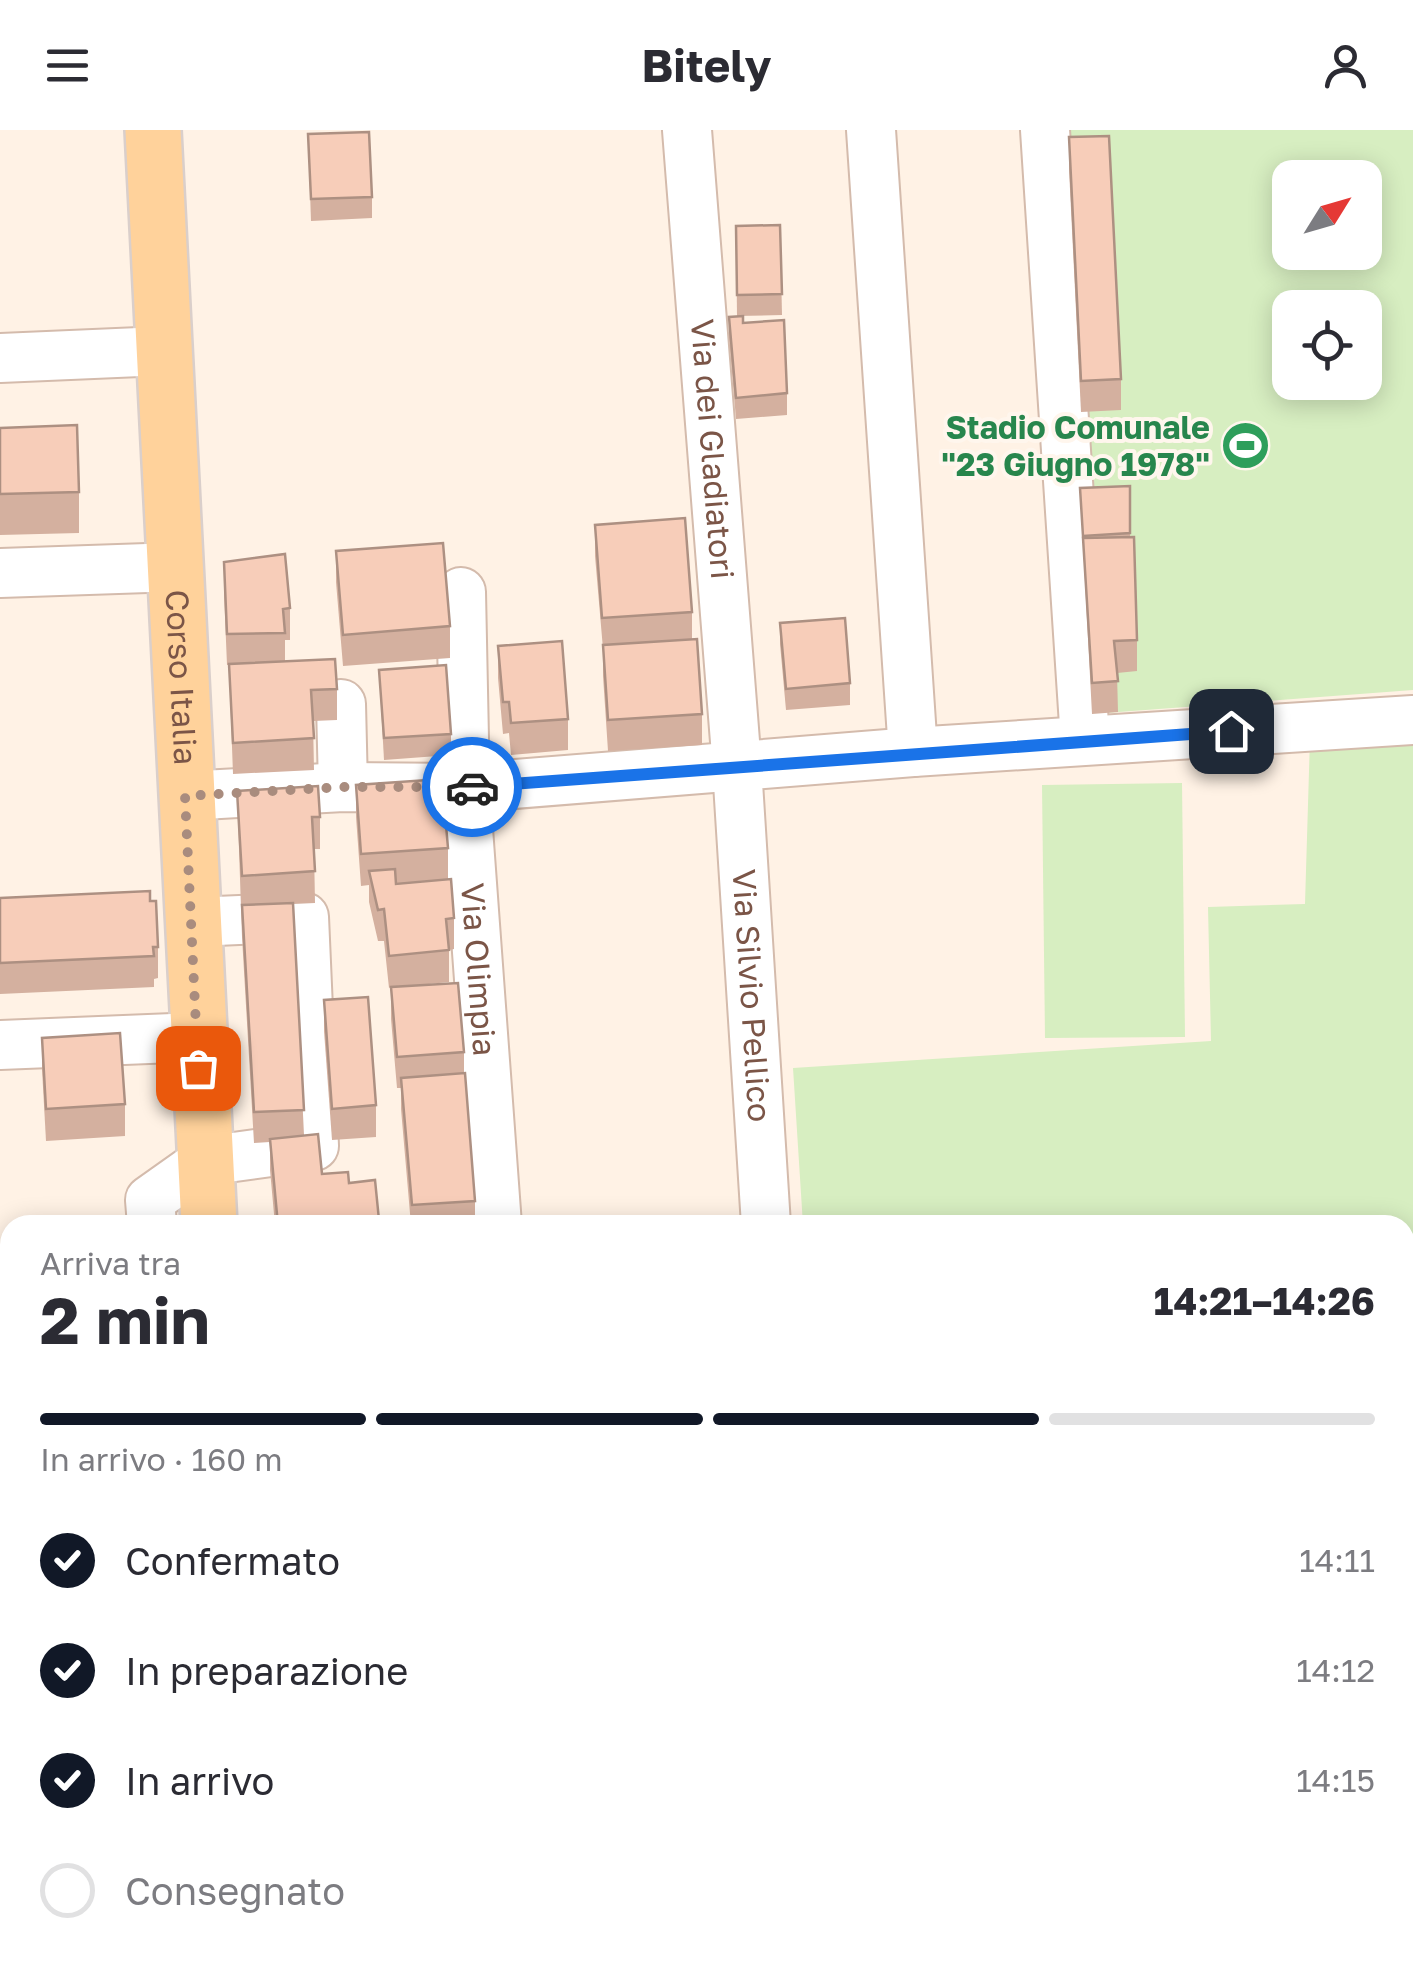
<!DOCTYPE html>
<html lang="it">
<meta charset="utf-8">
<style>
:root{--surface:#fff;--page:#f2f2f3;--text:#2b2b33;--muted:#7c7c81;--line:#e1e1e2;--accent:#111827}
body{margin:0;font-family:"Golos Text",sans-serif;background:var(--page);color:var(--text);height:100vh;display:flex;flex-direction:column;font-size:38px;white-space:nowrap}
*{box-sizing:border-box;margin:0}
p{font-size:32px;color:var(--muted)}
.icon{flex:none;width:55px;height:55px;fill:none;stroke:currentColor;stroke-width:2;stroke-linecap:round;stroke-linejoin:round}
.map{position:relative;flex:1;overflow:hidden}
.drawer{position:absolute;left:0px;top:1085px;width:1415px;height:752px;display:flex;flex-direction:column;background:var(--surface);border-radius:30px 30px 0 0;box-shadow:0 5px 25px #0003}
.drawer>*{flex:none}
.needle{width:65px;rotate:53deg}
.buttons{position:absolute;left:1272px;top:30px;display:grid;gap:20px}
.buttons a{display:grid;place-items:center;width:110px;height:110px;border-radius:20px;background:var(--surface);box-shadow:0 5px 25px #0003;font-size:50px}
.pin{position:absolute;display:grid;place-items:center;width:85px;height:85px;color:#fff;margin:-42px;border-radius:20px;box-shadow:0 5px 15px #0006}
.courier{position:absolute;display:grid;place-items:center;width:100px;height:100px;margin:-50px;border:8px solid #1a73e8;border-radius:50%;background:#fff;color:#222;box-shadow:0 2px 12px #0007}
.head em{font-style:normal;font-weight:700}
.head div{display:flex;flex-direction:column-reverse}
.head{display:flex;align-items:center;justify-content:space-between;height:170px;padding:0 40px}
h1{font-size:65px;font-weight:700;line-height:75px}
.bar{display:grid;grid-template-columns:repeat(4,1fr);gap:15px 10px;align-content:center;height:120px;padding:0 40px}
.bar i{height:12px;border-radius:8px;background:var(--line)}
.bar .selected{background:var(--accent)}
.bar p{grid-column:span 4}
ol{padding:0 40px;list-style:none}
li{display:flex;align-items:center;gap:30px;height:110px}
li p{margin-inline-start:auto}
li .icon{padding:10px;border-radius:50%;background:var(--accent);color:#fff;stroke-width:4}
li:last-child{color:var(--muted)}
li i{width:55px;height:55px;border:5px solid var(--line);border-radius:50%}
header{display:flex;justify-content:space-between;align-items:center;height:130px;padding:0 40px;background:var(--surface);font-size:45px;font-weight:700}
.map>svg:first-child{display:block}
</style>
<header><svg class="icon" aria-label="menu" viewBox="0 0 24 24"><path d="M4 6h16M4 12h16M4 18h16"/></svg>Bitely<svg class="icon" aria-label="person" viewBox="0 0 24 24"><circle cx="12" cy="8" r="4"/><path d="M4 21q1-7 8-7t8 7"/></svg></header>
<div class="map">
<svg width="1413" height="1836" viewBox="0 0 1413 1836">
<rect width="100%" height="100%" fill="#fff2e5"/>
<g fill="#d7eec1" fill-rule="evenodd">
<path d="M 1058,0 L 1413,0 L 1413,560 L 1092,584 ZM 1290,48 L 1365,48 L 1365,122 L 1290,122 ZM 1290,178 L 1365,178 L 1365,252 L 1290,252 Z"/>
<path d="M 1413,606 L 1413,1114 L 1405,1118 L 1405,1095 L 803,1095 L 793,938 L 1211,911 L 1208,777 L 1305,774 L 1310,608 Z"/>
<path d="M 1182,653 L 1185,907 L 1045,908 L 1042,655 Z"/>
</g>
<g fill="none" stroke-linecap="round" stroke-linejoin="round">
<defs>
<g id="minor">
<path id="s1" d="M 687,0 L 737,637 L 766,1095"/>
<path d="M 871,0 L 913,622"/>
<path d="M 1045,0 L 1085,610"/>
<path d="M 0,228 L 163,221"/>
<path d="M 0,443 L 177,437"/>
<path id="s2" d="M 461,462 L 465,658 L 497,1095"/>
<path d="M 341,574 L 343,657"/>
<path d="M 185,666 L 343,657 L 465,658 L 913,622 L 1413,590"/>
<path d="M 0,915 L 198,907"/>
<path d="M 152,1095 L 150,1070 L 205,1031 L 314,1016 L 304,787 L 194,792"/>
<path d="M 1405,1158 L 1413,1154"/>
<path d="M 0,1511 L 10,1515"/>
<path d="M 0,1560 L 10,1555"/>
<path d="M 895,1828 L 897,1836"/>
<path d="M 1220,1828 L 1223,1836"/>
</g>
<g id="major">
<path id="s3" d="M 153,0 L 209,1095"/>
<path d="M 351,1828 L 353,1836"/>
</g>
</defs>
<use href="#minor" stroke="#d4bbac" stroke-width="52"/>
<use href="#major" stroke="#dacfcb" stroke-width="60"/>
<use href="#minor" stroke="#fff" stroke-width="48"/>
<use href="#major" stroke="#ffd29b" stroke-width="55"/>
</g>
<g fill="#d4b09f">
<path d="M 308,4 L 372,67 L 372,88 L 311,91 Z"/>
<path d="M 1069,7 L 1121,249 L 1121,280 L 1081,282 L 1069,39 Z"/>
<path d="M 780,95 L 782,185 L 737,186 L 736,96 Z"/>
<path d="M 729,187 L 743,193 L 787,263 L 787,285 L 736,289 L 729,208 Z"/>
<path d="M 0,298 L 79,362 L 79,403 L 0,405 Z"/>
<path d="M 1130,356 L 1130,407 L 1137,510 L 1137,541 L 1117,543 L 1118,582 L 1092,584 L 1080,358 Z"/>
<path d="M 595,395 L 692,482 L 692,509 L 702,584 L 702,615 L 608,621 L 603,546 L 603,519 L 595,426 Z"/>
<path d="M 336,421 L 450,496 L 450,528 L 343,536 L 336,452 Z"/>
<path d="M 224,432 L 290,478 L 290,510 L 285,510 L 285,531 L 337,559 L 337,590 L 313,591 L 314,640 L 233,644 L 229,535 L 227,535 L 224,463 Z"/>
<path d="M 780,493 L 850,553 L 850,575 L 786,580 L 780,514 Z"/>
<path d="M 498,516 L 568,589 L 568,620 L 511,625 L 509,603 L 503,604 L 498,548 Z"/>
<path d="M 379,540 L 451,604 L 451,625 L 384,630 Z"/>
<path d="M 356,655 L 448,718 L 448,749 L 454,788 L 454,819 L 449,820 L 449,852 L 398,857 L 464,922 L 464,943 L 475,1071 L 475,1095 L 411,1095 L 401,979 L 401,958 L 397,958 L 391,889 L 391,857 L 389,858 L 384,811 L 378,811 L 369,772 L 369,755 L 361,756 L 356,687 Z"/>
<path d="M 237,661 L 320,687 L 320,719 L 314,719 L 315,773 L 293,774 L 304,1005 L 322,1044 L 349,1053 L 375,1050 L 379,1095 L 275,1095 L 270,1040 L 270,1012 L 254,1013 L 242,807 Z"/>
<path d="M 0,768 L 150,771 L 158,817 L 158,848 L 154,849 L 154,857 L 0,864 Z"/>
<path d="M 324,870 L 376,975 L 376,1007 L 332,1010 L 324,901 Z"/>
<path d="M 42,908 L 125,974 L 125,1006 L 46,1011 L 42,939 Z"/>
</g>
<g fill="#f7cdb9" stroke="#ad9082" stroke-width="2.5">
<path d="M 369,2 L 372,67 L 311,69 L 308,4 Z"/>
<path d="M 1109,6 L 1121,249 L 1081,251 L 1069,7 Z"/>
<path d="M 780,95 L 782,164 L 737,165 L 736,96 Z"/>
<path d="M 743,186 L 743,193 L 784,190 L 787,263 L 736,268 L 729,187 Z"/>
<path d="M 77,295 L 79,362 L 0,364 L 0,298 Z"/>
<path d="M 1130,356 L 1130,403 L 1083,406 L 1080,358 Z"/>
<path d="M 685,388 L 692,482 L 602,488 L 595,395 Z"/>
<path d="M 1134,407 L 1137,510 L 1114,511 L 1118,551 L 1092,553 L 1083,408 Z"/>
<path d="M 443,413 L 450,496 L 343,505 L 336,421 Z"/>
<path d="M 285,424 L 290,478 L 283,479 L 285,503 L 227,504 L 224,432 Z"/>
<path d="M 845,488 L 850,553 L 786,559 L 780,493 Z"/>
<path d="M 697,509 L 702,584 L 608,590 L 603,515 Z"/>
<path d="M 562,511 L 568,589 L 511,593 L 509,572 L 503,572 L 498,516 Z"/>
<path d="M 335,529 L 337,559 L 311,560 L 314,608 L 233,613 L 229,534 Z"/>
<path d="M 446,535 L 451,604 L 384,608 L 379,540 Z"/>
<path d="M 442,649 L 448,718 L 361,724 L 356,655 Z"/>
<path d="M 318,656 L 320,687 L 312,687 L 315,741 L 242,746 L 237,661 Z"/>
<path d="M 395,739 L 396,754 L 451,749 L 454,788 L 446,789 L 449,820 L 389,826 L 384,779 L 378,780 L 369,741 Z"/>
<path d="M 150,761 L 150,771 L 156,771 L 158,817 L 153,817 L 154,826 L 0,833 L 0,768 Z"/>
<path d="M 293,773 L 304,980 L 254,982 L 242,775 Z"/>
<path d="M 458,853 L 464,922 L 397,927 L 391,857 Z"/>
<path d="M 368,867 L 376,975 L 332,979 L 324,870 Z"/>
<path d="M 120,903 L 125,974 L 46,979 L 42,908 Z"/>
<path d="M 465,943 L 475,1071 L 412,1075 L 401,948 Z"/>
<path d="M 318,1004 L 322,1044 L 348,1042 L 349,1053 L 375,1050 L 379,1090 L 324,1095 L 278,1095 L 270,1009 Z"/>
</g>
<g fill="none" stroke-linecap="round" stroke-linejoin="round">
<path stroke="#a98c7e" stroke-width="10" stroke-dasharray="0 18" d="M 198,938 L 185,666 L 343,657 L 472,657"/>
<path stroke="#1a73e8" stroke-width="12" d="M 472,657 L 1231,601"/>
</g>
<defs>
<symbol id="stadium-disc" viewBox="-11 -11 22 22"><circle r="9.5" fill="#2e9e5b" stroke="#fff6ed"/><path d="M0-5a6.5 5 0 1 0 0 10a6.5 5 0 1 0 0-10ZM-3.5-1.8h7v3.6h-7Z" fill="#fff"/></symbol>
</defs>
<g fill-rule="evenodd">
<use href="#stadium-disc" x="1218" y="288" width="55" height="55"/>
</g>
<g text-anchor="middle" stroke-width="8" stroke-linejoin="round" paint-order="stroke">
<g font-size="32" font-weight="bold" fill="#27864d" stroke="#fff6ed" text-anchor="end">
<text x="1210" y="309">Stadio Comunale<tspan x="1210" dy="37">"23 Giugno 1978"</tspan></text>
</g>
<g font-size="32" fill="#7b5547" stroke="#fff6ed">
<text dy="11" stroke="none"><textPath href="#s1" startOffset="320">Via dei Gladiatori</textPath></text>
<text dy="11" stroke="none"><textPath href="#s3" startOffset="548">Corso Italia</textPath></text>
<text dy="11" stroke="none"><textPath href="#s2" startOffset="378">Via Olimpia</textPath></text>
<text dy="11" stroke="none"><textPath href="#s1" startOffset="868">Via Silvio Pellico</textPath></text>
</g>
</g>
</svg>
<div class="buttons">
<a><svg class="needle" viewBox="-14 -14 28 28"><path d="M0-13l5 13h-10z" fill="#e53935"/><path d="M0 13l5-13h-10z" fill="#7c7c81"/></svg></a>
<a><svg class="icon" aria-label="locate" viewBox="0 0 24 24"><circle cx="12" cy="12" r="6"/><path d="M12 2v4M12 18v4M2 12h4M18 12h4"/></svg></a>
</div>
<div class="pin" style="left:198px;top:938px;background:#ea580c"><svg class="icon" aria-label="bag" viewBox="0 0 24 24"><path d="M5 8h14l-1 12H6zM9 8a3 3 0 0 1 6 0"/></svg></div>
<div class="pin" style="left:1231px;top:601px;background:#1f2937"><svg class="icon" aria-label="home" viewBox="0 0 24 24"><path d="M3 11l9-7 9 7M6 9v11h12V9"/></svg></div>
<div class="courier" style="left:472px;top:657px"><svg class="icon" aria-label="car" viewBox="0 0 24 24"><path d="M5 17H2v-5l4-1 3-4h7l3 4 3 1v5h-3M9 17h6M6 11h13"/><circle cx="7" cy="17" r="2"/><circle cx="17" cy="17" r="2"/></svg></div>
<section class="drawer">
<div class="head"><div><h1>2 min</h1><p>Arriva tra</p></div><em>14:21–14:26</em></div>
<div class="bar"><i class="selected"></i><i class="selected"></i><i class="selected"></i><i></i><p>In arrivo · 160 m</p></div>
<ol>
<li><svg class="icon" aria-label="check" viewBox="0 0 24 24"><path d="M5 12l5 5 9-10"/></svg>Confermato<p>14:11</p></li>
<li><svg class="icon" aria-label="check" viewBox="0 0 24 24"><path d="M5 12l5 5 9-10"/></svg>In preparazione<p>14:12</p></li>
<li><svg class="icon" aria-label="check" viewBox="0 0 24 24"><path d="M5 12l5 5 9-10"/></svg>In arrivo<p>14:15</p></li>
<li><i></i>Consegnato</li>
</ol>
</section>
</div>
